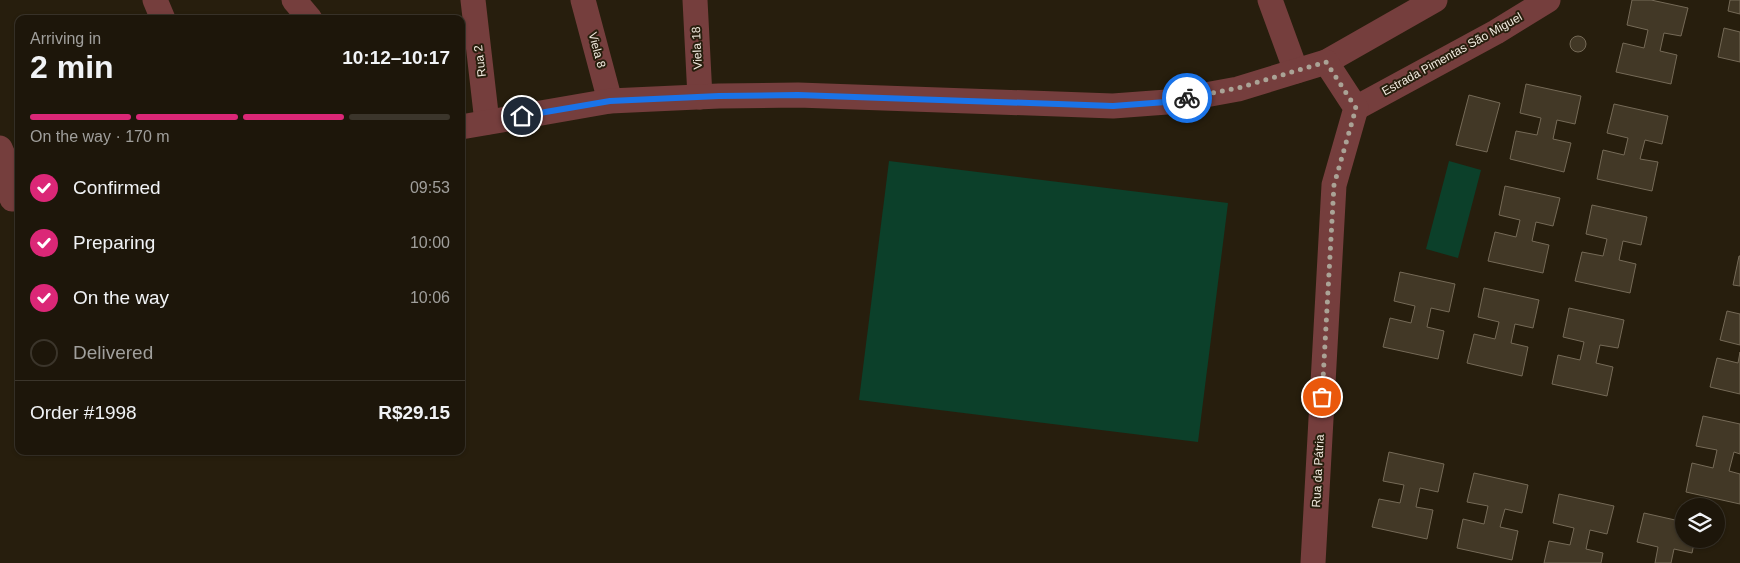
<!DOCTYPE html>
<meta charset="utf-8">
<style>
:root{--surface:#1d160a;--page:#2a2318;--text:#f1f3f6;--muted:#a09f9c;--line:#3b352b;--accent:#db2777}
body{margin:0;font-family:Arial,sans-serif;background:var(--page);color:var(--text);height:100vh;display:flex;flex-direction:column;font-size:19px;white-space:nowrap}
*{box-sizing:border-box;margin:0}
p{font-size:16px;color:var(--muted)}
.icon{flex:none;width:28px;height:28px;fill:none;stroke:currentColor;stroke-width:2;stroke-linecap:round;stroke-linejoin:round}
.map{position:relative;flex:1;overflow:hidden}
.details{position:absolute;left:15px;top:15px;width:450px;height:440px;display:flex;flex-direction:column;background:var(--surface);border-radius:10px;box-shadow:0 1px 4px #0004,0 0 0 1px var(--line)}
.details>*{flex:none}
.buttons{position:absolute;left:1675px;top:498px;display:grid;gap:10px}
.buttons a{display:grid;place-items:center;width:50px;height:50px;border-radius:50%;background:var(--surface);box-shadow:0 1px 4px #0004,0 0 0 1px var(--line);font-size:25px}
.pin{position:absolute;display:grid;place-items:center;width:42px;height:42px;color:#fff;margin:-21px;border:2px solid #fff;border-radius:50%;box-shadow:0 1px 5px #0007}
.courier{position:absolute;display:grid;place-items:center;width:50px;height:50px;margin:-25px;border:4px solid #1a73e8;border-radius:50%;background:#fff;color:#222;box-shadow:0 1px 6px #0007}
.summary em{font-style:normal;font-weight:700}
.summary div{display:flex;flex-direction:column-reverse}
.summary{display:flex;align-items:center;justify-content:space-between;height:85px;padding:0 15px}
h1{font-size:32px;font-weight:700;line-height:38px}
.bar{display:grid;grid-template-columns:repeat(4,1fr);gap:8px 5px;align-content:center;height:60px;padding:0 15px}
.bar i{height:6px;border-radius:4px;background:var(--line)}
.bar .selected{background:var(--accent)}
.bar p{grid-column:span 4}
.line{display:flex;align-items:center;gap:12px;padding:0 15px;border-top:1px solid var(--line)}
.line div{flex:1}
ol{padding:0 15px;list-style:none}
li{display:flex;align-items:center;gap:15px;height:55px}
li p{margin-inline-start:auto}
li .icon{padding:5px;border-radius:50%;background:var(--accent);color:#fff;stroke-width:4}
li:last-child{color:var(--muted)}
li i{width:28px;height:28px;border:2px solid var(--line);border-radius:50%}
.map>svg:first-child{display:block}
</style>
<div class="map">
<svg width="1740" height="563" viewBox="0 0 1740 563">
<rect width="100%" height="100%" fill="#271e0d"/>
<g fill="#0c402a">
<path d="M 889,161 L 1228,203 L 1198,442 L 859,400 Z"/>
<path d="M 1449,161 L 1481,170 L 1458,258 L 1426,249 Z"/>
</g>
<g fill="#423826" stroke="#756a57">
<path d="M 1632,0 L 1651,0 L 1688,8 L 1681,36 L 1664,33 L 1660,51 L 1677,55 L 1671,84 L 1616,72 L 1623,43 L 1644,48 L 1648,30 L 1627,25 Z"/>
<path d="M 1730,0 L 1740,0 L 1740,14 L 1728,11 Z"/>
<path d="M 1724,28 L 1740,32 L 1740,62 L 1718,57 Z"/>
<circle cx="1578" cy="44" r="8"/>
<path d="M 1526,84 L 1581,96 L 1575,124 L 1557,120 L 1553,139 L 1571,143 L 1564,172 L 1510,159 L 1516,131 L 1537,135 L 1541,118 L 1520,113 Z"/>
<path d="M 1469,95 L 1500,103 L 1487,152 L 1456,145 Z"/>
<path d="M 1614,104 L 1668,116 L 1662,144 L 1645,140 L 1640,159 L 1658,162 L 1652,191 L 1597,179 L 1603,150 L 1624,155 L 1628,138 L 1607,133 Z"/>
<path d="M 1505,186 L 1560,198 L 1553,226 L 1536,222 L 1532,241 L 1549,245 L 1543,273 L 1488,261 L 1495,232 L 1516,237 L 1520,220 L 1499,215 Z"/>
<path d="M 1592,205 L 1647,217 L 1641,245 L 1623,241 L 1619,260 L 1636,264 L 1630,293 L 1575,281 L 1582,252 L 1603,256 L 1607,239 L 1586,234 Z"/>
<path d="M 1739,256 L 1740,256 L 1740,286 L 1733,285 Z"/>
<path d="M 1400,272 L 1455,284 L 1449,312 L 1431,308 L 1427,327 L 1444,331 L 1438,359 L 1383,347 L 1390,318 L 1411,323 L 1415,306 L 1394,301 Z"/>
<path d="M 1484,288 L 1539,300 L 1533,328 L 1515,324 L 1511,343 L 1528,347 L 1522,376 L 1467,363 L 1474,334 L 1495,339 L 1499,322 L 1478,317 Z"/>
<path d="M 1569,308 L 1624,320 L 1618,348 L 1600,345 L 1596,363 L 1613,367 L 1607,396 L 1552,384 L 1558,355 L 1580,360 L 1584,342 L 1563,337 Z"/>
<path d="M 1727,311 L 1740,314 L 1740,345 L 1720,340 Z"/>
<path d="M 1740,352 L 1740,394 L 1710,387 L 1717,358 L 1738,363 Z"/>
<path d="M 1703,416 L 1740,424 L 1740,454 L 1734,452 L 1729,471 L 1740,474 L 1740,504 L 1686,492 L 1692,463 L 1713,468 L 1717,450 L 1696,446 Z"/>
<path d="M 1389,452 L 1444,464 L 1438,492 L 1420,488 L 1416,507 L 1433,510 L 1427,539 L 1372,527 L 1379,499 L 1400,503 L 1404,485 L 1383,481 Z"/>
<path d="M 1474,473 L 1528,485 L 1522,513 L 1505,509 L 1500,527 L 1518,531 L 1512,560 L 1457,548 L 1463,519 L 1484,524 L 1488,506 L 1467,502 Z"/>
<path d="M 1559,494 L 1614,506 L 1607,534 L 1590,530 L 1586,549 L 1603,553 L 1601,563 L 1544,563 L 1549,541 L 1570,545 L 1574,528 L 1553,523 Z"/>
<path d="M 1644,513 L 1684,522 L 1684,539 L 1695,539 L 1692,553 L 1674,549 L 1671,563 L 1655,563 L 1658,547 L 1637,542 Z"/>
</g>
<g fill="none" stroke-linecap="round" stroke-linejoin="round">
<g stroke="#753e3d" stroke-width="25">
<path d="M 155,0 L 163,19"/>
<path d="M 294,0 L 310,19"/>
<path d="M 473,0 L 487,122"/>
<path d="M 583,0 L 610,101"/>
<path d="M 695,0 L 700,97"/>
<path d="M 1270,0 L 1296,71"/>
<path d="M 1356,108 L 1496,32 L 1548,0"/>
<path d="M 461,127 L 610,101 L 719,96 L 798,95 L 1113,106 L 1167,102 L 1238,89 L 1326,62 L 1435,0"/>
<path d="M 0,148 L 3,155 L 12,199"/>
<path d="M 1313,563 L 1334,185 L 1356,108 L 1326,62"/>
</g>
</g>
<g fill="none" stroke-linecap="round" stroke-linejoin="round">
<path stroke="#aaa396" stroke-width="5" stroke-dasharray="0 9" d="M 1187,98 L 1238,88 L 1326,62 L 1356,108 L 1334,185 L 1322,397"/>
<path stroke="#1a73e8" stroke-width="6" d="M 522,116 L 610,101 L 719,96 L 798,95 L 1113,106 L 1166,102 L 1187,98"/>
</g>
<g text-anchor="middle" stroke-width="4" stroke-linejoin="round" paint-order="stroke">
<g font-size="12" fill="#f0eadf" stroke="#271e0d">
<text transform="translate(697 48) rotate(-93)" y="4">Viela 18</text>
<text transform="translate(597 50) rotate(75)" y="4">Viela 8</text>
<text transform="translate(1452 54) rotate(-29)" y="4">Estrada Pimentas São Miguel</text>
<text transform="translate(480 61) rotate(-97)" y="4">Rua 2</text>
<text transform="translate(1318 471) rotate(-87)" y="4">Rua da Pátria</text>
</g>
</g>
</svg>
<div class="buttons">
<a><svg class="icon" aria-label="layers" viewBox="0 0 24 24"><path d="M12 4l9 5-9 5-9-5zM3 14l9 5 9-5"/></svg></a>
</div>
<div class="pin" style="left:1322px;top:397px;background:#ea580c"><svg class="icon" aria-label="bag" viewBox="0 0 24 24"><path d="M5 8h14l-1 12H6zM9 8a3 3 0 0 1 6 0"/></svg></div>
<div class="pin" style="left:522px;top:116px;background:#1f2937"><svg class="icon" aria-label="home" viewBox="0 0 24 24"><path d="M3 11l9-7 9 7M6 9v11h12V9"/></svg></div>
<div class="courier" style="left:1187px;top:98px"><svg class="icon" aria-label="bike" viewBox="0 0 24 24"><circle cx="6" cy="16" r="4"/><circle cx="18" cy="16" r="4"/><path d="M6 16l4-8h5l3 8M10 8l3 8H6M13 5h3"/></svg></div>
<section class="details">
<div class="summary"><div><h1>2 min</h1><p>Arriving in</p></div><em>10:12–10:17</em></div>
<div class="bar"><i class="selected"></i><i class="selected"></i><i class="selected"></i><i></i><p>On the way · 170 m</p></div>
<ol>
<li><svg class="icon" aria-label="check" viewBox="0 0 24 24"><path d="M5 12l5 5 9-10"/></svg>Confirmed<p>09:53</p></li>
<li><svg class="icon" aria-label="check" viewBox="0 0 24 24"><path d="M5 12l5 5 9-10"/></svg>Preparing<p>10:00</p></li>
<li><svg class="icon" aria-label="check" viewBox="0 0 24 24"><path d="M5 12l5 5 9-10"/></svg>On the way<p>10:06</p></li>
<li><i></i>Delivered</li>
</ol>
<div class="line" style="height:65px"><div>Order #1998</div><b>R$29.15</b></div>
</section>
</div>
